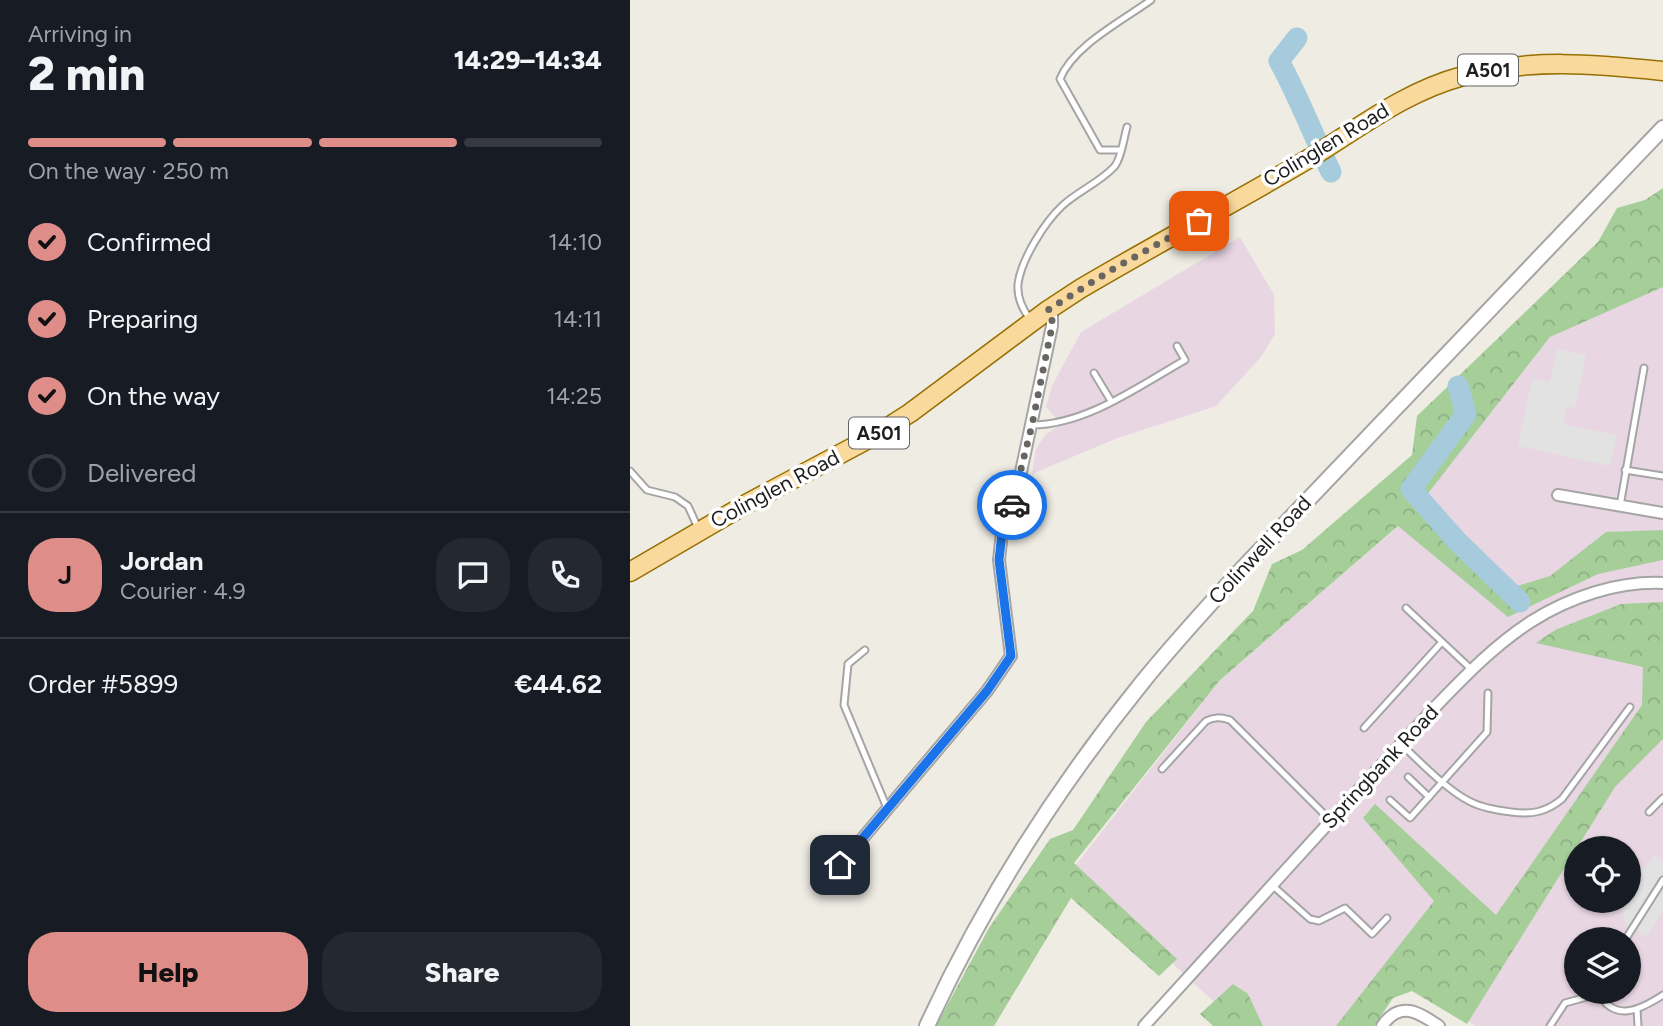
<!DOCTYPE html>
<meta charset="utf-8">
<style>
:root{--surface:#171b24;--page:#242831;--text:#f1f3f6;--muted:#9ea1a6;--line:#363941;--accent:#df8d89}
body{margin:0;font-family:Figtree,sans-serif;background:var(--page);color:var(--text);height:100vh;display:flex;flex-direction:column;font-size:26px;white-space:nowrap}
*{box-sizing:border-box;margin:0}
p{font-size:23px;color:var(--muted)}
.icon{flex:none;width:38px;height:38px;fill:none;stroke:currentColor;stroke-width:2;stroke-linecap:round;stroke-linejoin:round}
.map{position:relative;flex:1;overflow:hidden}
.details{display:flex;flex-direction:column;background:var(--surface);width:630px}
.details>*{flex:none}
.fabs{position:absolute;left:934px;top:836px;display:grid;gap:14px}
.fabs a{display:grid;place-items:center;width:77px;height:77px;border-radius:50%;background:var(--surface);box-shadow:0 2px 5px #0004;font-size:35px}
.pin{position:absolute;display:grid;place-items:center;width:60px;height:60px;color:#fff;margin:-30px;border-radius:14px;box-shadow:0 4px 10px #0006}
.courier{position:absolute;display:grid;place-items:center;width:70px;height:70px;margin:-35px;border:5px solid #1a73e8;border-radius:50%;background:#fff;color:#222;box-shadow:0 2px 9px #0007}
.head em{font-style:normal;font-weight:800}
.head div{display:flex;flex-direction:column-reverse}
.head{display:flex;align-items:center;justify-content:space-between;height:119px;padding:0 28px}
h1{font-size:46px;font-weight:800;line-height:52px}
.bar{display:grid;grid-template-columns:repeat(4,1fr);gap:10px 7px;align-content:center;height:84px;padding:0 28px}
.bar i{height:9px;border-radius:5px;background:var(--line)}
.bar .current{background:var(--accent)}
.bar p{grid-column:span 4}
.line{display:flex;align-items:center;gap:18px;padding:0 28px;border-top:2px solid var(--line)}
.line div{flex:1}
.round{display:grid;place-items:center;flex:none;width:74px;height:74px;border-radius:28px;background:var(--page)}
ol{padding:0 28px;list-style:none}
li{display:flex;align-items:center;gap:21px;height:77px}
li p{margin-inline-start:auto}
li .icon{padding:7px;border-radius:50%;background:var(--accent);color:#111;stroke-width:4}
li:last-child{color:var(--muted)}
li i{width:38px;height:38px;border:4px solid var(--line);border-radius:50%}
.button{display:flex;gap:14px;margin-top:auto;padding:14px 28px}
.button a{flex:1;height:80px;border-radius:28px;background:var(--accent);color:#111;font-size:28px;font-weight:800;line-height:80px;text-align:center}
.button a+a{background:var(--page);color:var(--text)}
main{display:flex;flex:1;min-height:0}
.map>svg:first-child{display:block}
</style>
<main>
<section class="details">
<div class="head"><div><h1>2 min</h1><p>Arriving in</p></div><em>14:29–14:34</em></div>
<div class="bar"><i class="current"></i><i class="current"></i><i class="current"></i><i></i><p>On the way · 250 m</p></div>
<ol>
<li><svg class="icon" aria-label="check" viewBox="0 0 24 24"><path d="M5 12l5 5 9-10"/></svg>Confirmed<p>14:10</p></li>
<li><svg class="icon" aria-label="check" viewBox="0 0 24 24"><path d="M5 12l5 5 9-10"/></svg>Preparing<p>14:11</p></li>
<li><svg class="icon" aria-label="check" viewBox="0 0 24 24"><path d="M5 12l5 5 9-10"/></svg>On the way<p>14:25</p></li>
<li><i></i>Delivered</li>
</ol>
<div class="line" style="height:126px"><b class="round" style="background:var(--accent);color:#111">J</b><div><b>Jordan</b><p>Courier · 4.9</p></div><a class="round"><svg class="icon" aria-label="chat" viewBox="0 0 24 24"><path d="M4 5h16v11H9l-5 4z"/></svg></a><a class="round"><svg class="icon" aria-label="phone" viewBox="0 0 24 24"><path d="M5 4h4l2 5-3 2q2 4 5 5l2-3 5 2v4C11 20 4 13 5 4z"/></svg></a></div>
<div class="line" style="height:91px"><div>Order #5899</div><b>€44.62</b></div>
<div class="button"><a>Help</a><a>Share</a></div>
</section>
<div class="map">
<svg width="1033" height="1026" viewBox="0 0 1033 1026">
<defs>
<pattern id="forest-crowns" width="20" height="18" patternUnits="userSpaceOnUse" patternTransform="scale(1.75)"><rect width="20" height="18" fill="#a5ce99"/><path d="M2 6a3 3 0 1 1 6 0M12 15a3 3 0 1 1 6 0" fill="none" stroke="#8eb083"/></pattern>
</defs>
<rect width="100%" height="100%" fill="#efece4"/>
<g fill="#e8d6e3" fill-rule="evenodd">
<path d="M 610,237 L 644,295 L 645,334 L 631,357 L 586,406 L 485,439 L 402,474 L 406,449 L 415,435 L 427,427 L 425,417 L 416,407 L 422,386 L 451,332 Z"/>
<path d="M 1033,287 L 1033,1026 L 846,1026 L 760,973 L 716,1026 L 610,1026 L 442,870 L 590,680 L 769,526 L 796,496 L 920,337 ZM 947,849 L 999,849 L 999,901 L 947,901 ZM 947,940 L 999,940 L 999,992 L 947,992 Z"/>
</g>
<g fill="url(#forest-crowns)">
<path d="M 1033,188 L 1033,287 L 920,337 L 796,496 L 887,586 L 920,576 L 976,532 L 1033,530 L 1033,560 L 968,574 L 878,617 L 768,526 L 590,680 L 444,863 L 547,959 L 529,976 L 441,898 L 364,1026 L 306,1026 L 359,928 L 420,839 L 443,830 L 516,722 L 623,611 L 642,564 L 672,550 L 782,455 L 787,416 L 968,242 L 987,208 L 1015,200 Z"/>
<path d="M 1033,602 L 1033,739 L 985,787 L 837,1024 L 782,991 L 763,998 L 744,1026 L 706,1026 L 804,901 L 733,818 L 745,804 L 866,915 L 1012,705 L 1013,667 L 906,643 L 925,630 L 991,604 Z"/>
<path d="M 603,984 L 618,994 L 633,1026 L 583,1026 L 570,1014 Z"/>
</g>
<g fill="#e2e2e2">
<path d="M 927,349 L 956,355 L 945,408 L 937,407 L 933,424 L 987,435 L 980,466 L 888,446 L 902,378 L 920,382 Z"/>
<path d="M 1024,855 L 1033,861 L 1033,912 L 1016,937 L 995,923 L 990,901 L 999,901 L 999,879 L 1010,864 L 1015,868 Z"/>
</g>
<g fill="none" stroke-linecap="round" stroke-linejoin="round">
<g stroke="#a5cbdc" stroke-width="21">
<path d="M 667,38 L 649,61 C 669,97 683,135 701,172"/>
<path d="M 828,386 L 836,414 L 781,489 L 827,541 L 890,602"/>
</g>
<defs>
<g id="service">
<path d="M 491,150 L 470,150 L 430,79 C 443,46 492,21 521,0"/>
<path d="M 400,319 C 393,310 387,297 388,284 C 391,260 414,223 432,206 C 448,191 469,183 484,167 C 491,160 494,137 497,127"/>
<path d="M 464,373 L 481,401"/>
<path d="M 402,425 C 456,425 509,386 555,360 L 547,346"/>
<path d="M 995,470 L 1033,476"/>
<path d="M 0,471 L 17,490 L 45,497 L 58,506 L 68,528"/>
<path d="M 990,506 L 1014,368"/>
<path d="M 776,608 L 841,669"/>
<path d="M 235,650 L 218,664 L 214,705 L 257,808"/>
<path d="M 734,728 L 812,642"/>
<path d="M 771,744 C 789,761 817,790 839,801 C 852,808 867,810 881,812 C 902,815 916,812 932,799 L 1000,707"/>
<path d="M 532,769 L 576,721 C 584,717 590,717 600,720 L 701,821"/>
<path d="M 778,777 L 799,797"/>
<path d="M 760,800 L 780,818 L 857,732 L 858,693"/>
<path d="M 1019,812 L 1033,798"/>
<path d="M 642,885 L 680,919 L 689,921 L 715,908 L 742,934 L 757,918"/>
<path d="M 995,940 L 1033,880"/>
<path d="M 968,992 C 984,1023 1010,1010 1033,995"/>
<path d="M 1007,1009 L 1008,1026"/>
<path d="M 920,1026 L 935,1003 L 968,994"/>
</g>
<g id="minor">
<path d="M 928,495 L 1033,513"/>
<path d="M 210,865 L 357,691 L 381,656 L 369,560 L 372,533 L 388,486 L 422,326 L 422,316 L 418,310"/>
<path d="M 514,1026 C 587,945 662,864 735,783 C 759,757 783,731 807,705 C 837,674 866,644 902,621 C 940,597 988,581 1033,583"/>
<path d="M 752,1026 C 770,1000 788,1012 809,1026"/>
</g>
<path id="tertiary" d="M 297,1026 C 353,904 427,788 511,684 C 543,644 578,606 613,568 L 1033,128"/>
<path id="primary" d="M 0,572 L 118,503 L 244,436 L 280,413 L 418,310 L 450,289 C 526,244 604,203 680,158 C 731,127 774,92 833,76 C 899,58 966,64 1033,71"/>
</defs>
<use href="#service" stroke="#a5a5a5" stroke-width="9"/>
<use href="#minor" stroke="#a5a5a5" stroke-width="14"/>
<use href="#tertiary" stroke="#a5a5a5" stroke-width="18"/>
<use href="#primary" stroke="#967002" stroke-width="21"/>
<use href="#service" stroke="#fff" stroke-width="5"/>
<use href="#minor" stroke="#fff" stroke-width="10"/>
<use href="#tertiary" stroke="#fff" stroke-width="14"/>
<use href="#primary" stroke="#fad99d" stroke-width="18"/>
</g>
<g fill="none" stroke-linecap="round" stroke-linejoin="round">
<path stroke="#676663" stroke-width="7" stroke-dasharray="0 12.6" d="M 382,505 L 402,425 L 422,326 L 422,316 L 418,310 L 483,269 L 569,221"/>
<path stroke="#1a73e8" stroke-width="9" d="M 210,865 L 357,691 L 381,656 L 369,560 L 372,533 L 382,505"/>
</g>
<g text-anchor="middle" stroke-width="7" stroke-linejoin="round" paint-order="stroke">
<g fill="#fff" stroke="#626262" stroke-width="2">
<rect x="828" y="54.5" width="60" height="31" rx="5"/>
<rect x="219" y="417.5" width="60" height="31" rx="5"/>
</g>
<g font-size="19" font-weight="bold" fill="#1e1e1e">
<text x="858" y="77">A501</text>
<text x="249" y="440">A501</text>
</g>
<g font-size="21" fill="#1e1e1e" stroke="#fff">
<text transform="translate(696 145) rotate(-31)" y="7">Colinglen Road</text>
<text transform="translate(145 489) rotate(-28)" y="7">Colinglen Road</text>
<text transform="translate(630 550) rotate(-47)" y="7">Colinwell Road</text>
<text transform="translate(750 767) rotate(-47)" y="7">Springbank Road</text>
</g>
</g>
</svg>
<div class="fabs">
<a><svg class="icon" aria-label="locate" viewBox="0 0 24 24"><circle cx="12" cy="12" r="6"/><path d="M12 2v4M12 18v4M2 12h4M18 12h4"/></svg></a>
<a><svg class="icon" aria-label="layers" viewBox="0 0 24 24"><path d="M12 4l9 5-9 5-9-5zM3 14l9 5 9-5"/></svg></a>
</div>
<div class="pin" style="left:569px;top:221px;background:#ea580c"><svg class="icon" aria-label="bag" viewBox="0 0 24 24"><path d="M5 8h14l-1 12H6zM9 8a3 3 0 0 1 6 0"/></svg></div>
<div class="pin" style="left:210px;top:865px;background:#1f2937"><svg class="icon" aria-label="home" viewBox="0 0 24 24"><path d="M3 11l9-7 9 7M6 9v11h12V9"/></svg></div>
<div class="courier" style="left:382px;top:505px"><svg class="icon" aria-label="car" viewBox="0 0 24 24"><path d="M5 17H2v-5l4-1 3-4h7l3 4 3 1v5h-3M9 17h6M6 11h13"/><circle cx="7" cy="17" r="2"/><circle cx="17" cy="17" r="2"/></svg></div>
</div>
</main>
